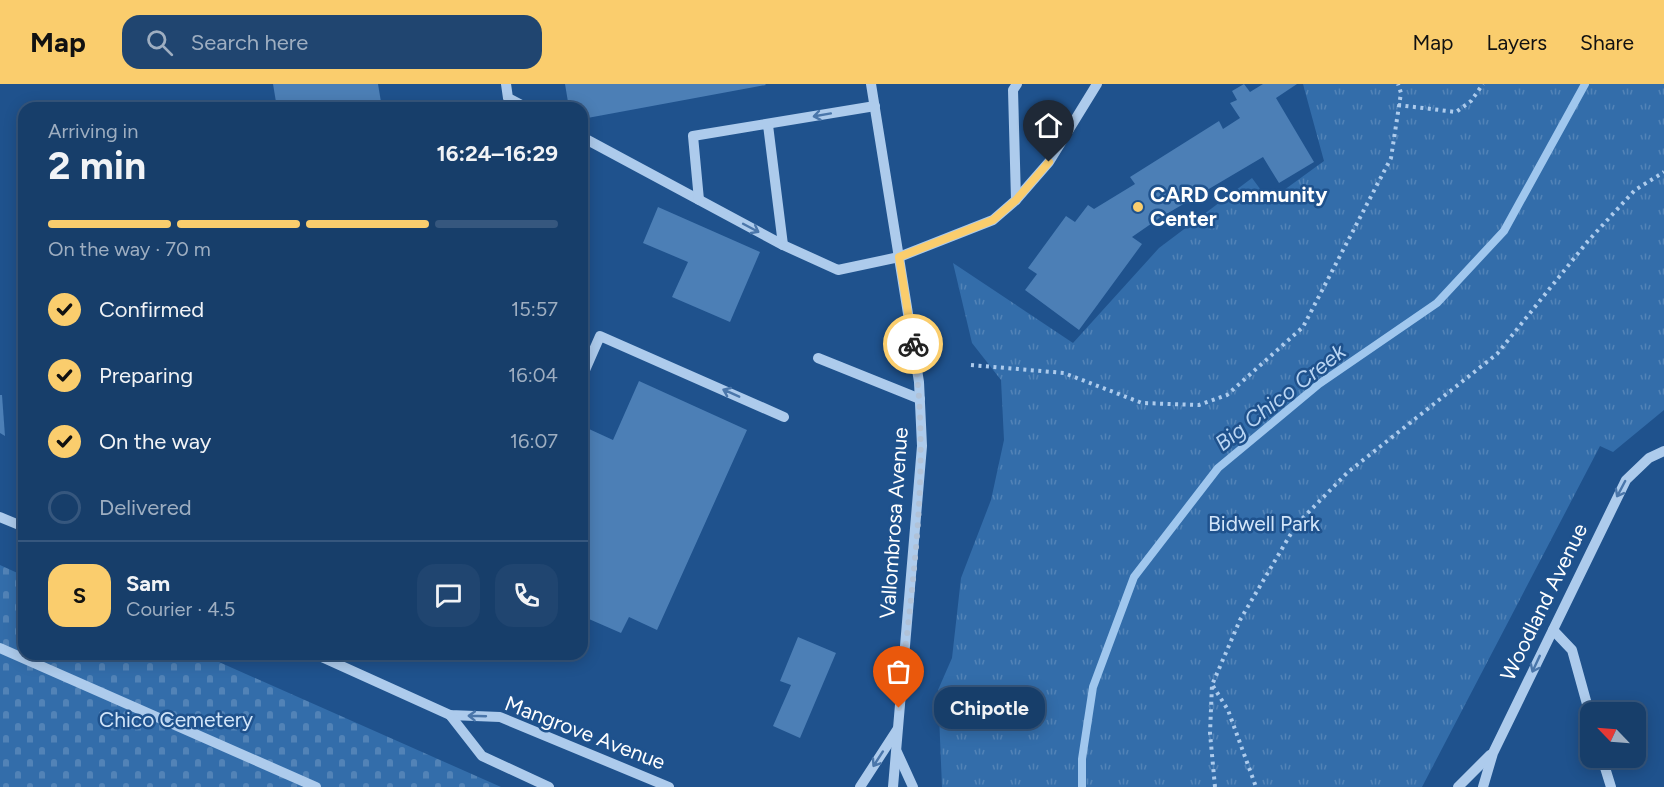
<!DOCTYPE html>
<meta charset="utf-8">
<style>
:root{--surface:#173e6a;--page:#204570;--text:#f1f3f6;--muted:#9eaec1;--line:#36577e;--accent:#facd6d}
body{margin:0;font-family:Figtree,sans-serif;background:var(--page);color:var(--text);height:100vh;display:flex;flex-direction:column;font-size:22px;white-space:nowrap}
*{box-sizing:border-box;margin:0}
p{font-size:20px;color:var(--muted)}
.icon{flex:none;width:33px;height:33px;fill:none;stroke:currentColor;stroke-width:2;stroke-linecap:round;stroke-linejoin:round}
.map{position:relative;flex:1;overflow:hidden}
.drawer{position:absolute;left:18px;top:18px;width:570px;height:558px;display:flex;flex-direction:column;background:var(--surface);border-radius:18px;box-shadow:0 3px 15px #0003,0 0 0 2px var(--line)}
.drawer>*{flex:none}
.needle{width:39px;rotate:295deg}
.controls{position:absolute;left:1580px;top:618px;display:grid;gap:12px}
.controls a{display:grid;place-items:center;width:66px;height:66px;border-radius:12px;background:var(--surface);box-shadow:0 3px 15px #0003,0 0 0 2px var(--line);font-size:30px}
.pin{position:absolute;display:grid;place-items:center;width:51px;height:51px;color:#fff;margin:-62px -26px;border-radius:50% 50% 50% 0;rotate:-45deg;box-shadow:0 0 6px #0007}
.pin .icon{rotate:45deg}
.courier{position:absolute;display:grid;place-items:center;width:60px;height:60px;margin:-30px;border:4px solid #facd6d;border-radius:50%;background:#fff;color:#222;box-shadow:0 2px 8px #0007}
.bubble{position:absolute;height:42px;border-radius:18px;background:var(--surface);box-shadow:0 3px 15px #0003,0 0 0 2px var(--line);font-size:20px;font-weight:700;line-height:42px;text-align:center}
.head em{font-style:normal;font-weight:700}
.head div{display:flex;flex-direction:column-reverse}
.head{display:flex;align-items:center;justify-content:space-between;height:102px;padding:0 30px}
h1{font-size:39px;font-weight:700;line-height:45px}
.bar{display:grid;grid-template-columns:repeat(4,1fr);gap:9px 6px;align-content:center;height:72px;padding:0 30px}
.bar i{height:8px;border-radius:4px;background:var(--line)}
.bar .selected{background:var(--accent)}
.bar p{grid-column:span 4}
.line{display:flex;align-items:center;gap:15px;padding:0 30px;border-top:2px solid var(--line)}
.line div{flex:1}
.round{display:grid;place-items:center;flex:none;width:63px;height:63px;border-radius:18px;background:var(--page)}
ol{padding:0 30px;list-style:none}
li{display:flex;align-items:center;gap:18px;height:66px}
li p{margin-inline-start:auto}
li .icon{padding:6px;border-radius:50%;background:var(--accent);color:#111;stroke-width:4}
li:last-child{color:var(--muted)}
li i{width:33px;height:33px;border:3px solid var(--line);border-radius:50%}
header{display:flex;align-items:center;gap:36px;box-sizing:border-box;height:84px;padding:0 30px;background:var(--accent);color:#111}
header strong{font-size:28px}
nav{display:flex;gap:33px;margin-inline-start:auto;font-size:21px}
.search{width:420px;height:54px;background:var(--page);display:flex;align-items:center;gap:15px;box-sizing:border-box;padding:0 21px;border-radius:18px;color:var(--muted);font-size:22px}
.map>svg:first-child{display:block}
</style>
<header>
<strong>Map</strong>
<div class="search"><svg class="icon" aria-label="search" viewBox="0 0 24 24"><circle cx="10" cy="10" r="6"/><path d="M15 15l6 6"/></svg>Search here</div>
<nav><a>Map</a><a>Layers</a><a>Share</a></nav>
</header>
<div class="map">
<svg width="1664" height="703" viewBox="0 0 1664 703">
<defs>
<pattern id="cemetery-stones" width="16" height="16" patternUnits="userSpaceOnUse" patternTransform="scale(1.5)"><rect width="16" height="16" fill="#336daa"/><path d="M2 7V4a2 2 0 0 1 4 0v3zM10 15v-3a2 2 0 0 1 4 0v3z" fill="#5283b7"/></pattern>
<pattern id="park-tufts" width="24" height="20" patternUnits="userSpaceOnUse" patternTransform="scale(1.5)"><rect width="24" height="20" fill="#336daa"/><path d="M3 7l-1-3M5 7V3M7 7l1-3M15 17l-1-3M17 17v-4M19 17l1-3" fill="none" stroke="#5283b7"/></pattern>
</defs>
<rect width="100%" height="100%" fill="#1f528d"/>
<path fill="url(#cemetery-stones)" d="M 0,481 L 24,492 L 24,570 L 201,570 L 501,703 L 0,703 Z"/>
<path fill="url(#park-tufts)" d="M 1303,0 L 1664,0 L 1664,326 L 1613,368 L 1600,362 L 1422,703 L 942,703 L 938,606 L 952,574 L 961,494 L 991,416 L 1004,356 L 1001,296 L 972,259 L 953,179 L 1073,259 L 1159,164 L 1252,94 L 1269,117 L 1324,77 Z"/>
<g fill="none" stroke-linecap="round" stroke-linejoin="round">
<path stroke="#a0c7ee" stroke-width="8" d="M 1082,703 L 1082,675 L 1093,603 L 1134,493 L 1218,384 L 1319,300 L 1437,219 L 1504,147 L 1585,0"/>
</g>
<g fill="#4c7fb6">
<path d="M 273,0 L 378,0 L 382,24 L 277,24 Z"/>
<path d="M 565,0 L 765,0 L 766,1 L 582,35 L 582,24 L 569,24 Z"/>
<path d="M 1244,0 L 1250,8 L 1263,0 L 1297,0 L 1276,14 L 1314,78 L 1279,99 L 1263,73 L 1158,135 L 1132,153 L 1142,160 L 1079,246 L 1025,206 L 1037,190 L 1028,184 L 1066,132 L 1075,138 L 1088,121 L 1094,125 L 1135,100 L 1130,93 L 1219,37 L 1223,45 L 1240,34 L 1230,19 L 1237,16 L 1232,7 Z"/>
<path d="M 658,123 L 760,168 L 730,238 L 672,213 L 688,178 L 643,159 Z"/>
<path d="M 639,297 L 747,346 L 657,546 L 629,533 L 621,549 L 582,532 L 582,360 L 589,345 L 613,356 Z"/>
<path d="M 0,311 L 2,311 L 5,352 L 0,349 Z"/>
<path d="M 798,553 L 836,569 L 800,654 L 773,642 L 791,601 L 780,597 Z"/>
</g>
<g fill="none" stroke-linecap="round" stroke-linejoin="round">
<g stroke="#adcbec" stroke-width="4" stroke-dasharray="3 4.5" stroke-linecap="butt">
<path d="M 1398,21 L 1456,28 L 1471,17 L 1483,0"/>
<path d="M 971,281 L 1064,289 L 1142,319 L 1199,321 L 1227,311 L 1303,243 L 1391,74 L 1401,9 L 1398,0"/>
<path d="M 1213,602 L 1228,626 L 1256,703"/>
<path d="M 1215,703 L 1210,649 L 1212,601 L 1240,536 L 1296,441 L 1348,388 L 1497,270 L 1588,157 L 1635,106 L 1664,88"/>
</g>
<g stroke="#adcbec" stroke-width="10">
<path d="M 506,0 L 508,14 L 527,24"/>
<path d="M 871,0 L 919,298 L 922,362 L 893,703"/>
<path d="M 768,41 L 783,161"/>
<path d="M 582,53 L 783,161 L 838,186 L 899,173 L 993,136 L 1016,116 L 1049,78 L 1097,0"/>
<path d="M 699,116 L 693,52 L 875,22"/>
<path d="M 1016,116 L 1013,6 L 1017,0"/>
<path d="M 818,274 L 920,315"/>
<path d="M 582,293 L 600,252 L 784,333"/>
<path d="M 0,433 L 24,443"/>
<path d="M 1553,546 L 1572,566 L 1590,631"/>
<path d="M 0,564 L 316,703"/>
<path d="M 315,570 L 450,631 L 500,633 L 669,703"/>
<path d="M 450,631 L 482,672 L 549,703"/>
<path d="M 897,668 L 913,703"/>
<path d="M 1602,674 L 1611,703"/>
<path d="M 860,703 L 897,646"/>
<path d="M 1458,703 L 1490,671"/>
<path d="M 1483,703 L 1493,669 L 1626,396 L 1649,374 L 1664,367"/>
</g>
</g>
<defs><path id="oneway-shaft" d="M-6 0H5M1.5-3L5.5 0L1.5 3" fill="none" stroke-width="1.6" stroke-linecap="round" stroke-linejoin="round" transform="scale(1.5)"/></defs>
<g stroke="#4a76aa">
<use href="#oneway-shaft" transform="translate(822 31) rotate(170)"/>
<use href="#oneway-shaft" transform="translate(751 144) rotate(28)"/>
<use href="#oneway-shaft" transform="translate(731 309) rotate(-156)"/>
<use href="#oneway-shaft" transform="translate(1621 405) rotate(118)"/>
<use href="#oneway-shaft" transform="translate(1536 580) rotate(115)"/>
<use href="#oneway-shaft" transform="translate(477 632) rotate(-178)"/>
<use href="#oneway-shaft" transform="translate(878 675) rotate(123)"/>
</g>
<g fill="none" stroke-linecap="round" stroke-linejoin="round">
<path stroke="#b1c2d7" stroke-width="6" stroke-dasharray="0 10.8" d="M 899,624 C 911,504 932,381 913,260"/>
<path stroke="#facd6d" stroke-width="8" d="M 913,260 L 899,173 L 993,136 L 1016,116 L 1049,78"/>
</g>
<circle fill="#facd6d" stroke="#1f528d" stroke-width="2" cx="1138" cy="123" r="6"/>
<g text-anchor="middle" stroke-width="5" stroke-linejoin="round" paint-order="stroke">
<g font-size="21" font-weight="bold" fill="#fff" stroke="#1f528d" text-anchor="start">
<text x="1150" y="118">CARD Community<tspan x="1150" dy="24">Center</tspan></text>
</g>
<g font-size="21" fill="#fff" stroke="#1f528d">
<text transform="translate(894 439) rotate(-86)" y="7">Vallombrosa Avenue</text>
<text transform="translate(1544 518) rotate(-64)" y="7">Woodland Avenue</text>
<text transform="translate(585 649) rotate(21)" y="7">Mangrove Avenue</text>
</g>
<g font-size="21" fill="#d2e5f9" stroke="#1f528d">
<text x="1264" y="447">Bidwell Park</text>
<text x="176" y="643">Chico Cemetery</text>
</g>
<g font-size="22" font-style="italic" fill="#b9d5f3" stroke="#1f528d">
<text transform="translate(1280 313) rotate(-38)" y="8">Big Chico Creek</text>
</g>
</g>
</svg>
<div class="controls">
<a><svg class="needle" viewBox="-14 -14 28 28"><path d="M0-13l5 13h-10z" fill="#e53935"/><path d="M0 13l5-13h-10z" fill="#9eaec1"/></svg></a>
</div>
<div class="pin" style="left:899px;top:624px;background:#ea580c"><svg class="icon" aria-label="bag" viewBox="0 0 24 24"><path d="M5 8h14l-1 12H6zM9 8a3 3 0 0 1 6 0"/></svg></div>
<div class="pin" style="left:1049px;top:78px;background:#1f2937"><svg class="icon" aria-label="home" viewBox="0 0 24 24"><path d="M3 11l9-7 9 7M6 9v11h12V9"/></svg></div>
<div class="courier" style="left:913px;top:260px"><svg class="icon" aria-label="bike" viewBox="0 0 24 24"><circle cx="6" cy="16" r="4"/><circle cx="18" cy="16" r="4"/><path d="M6 16l4-8h5l3 8M10 8l3 8H6M13 5h3"/></svg></div>
<div class="bubble" style="left:934px;top:603px;width:111px">Chipotle</div>
<section class="drawer">
<div class="head"><div><h1>2 min</h1><p>Arriving in</p></div><em>16:24–16:29</em></div>
<div class="bar"><i class="selected"></i><i class="selected"></i><i class="selected"></i><i></i><p>On the way · 70 m</p></div>
<ol>
<li><svg class="icon" aria-label="check" viewBox="0 0 24 24"><path d="M5 12l5 5 9-10"/></svg>Confirmed<p>15:57</p></li>
<li><svg class="icon" aria-label="check" viewBox="0 0 24 24"><path d="M5 12l5 5 9-10"/></svg>Preparing<p>16:04</p></li>
<li><svg class="icon" aria-label="check" viewBox="0 0 24 24"><path d="M5 12l5 5 9-10"/></svg>On the way<p>16:07</p></li>
<li><i></i>Delivered</li>
</ol>
<div class="line" style="height:108px"><b class="round" style="background:var(--accent);color:#111">S</b><div><b>Sam</b><p>Courier · 4.5</p></div><a class="round"><svg class="icon" aria-label="chat" viewBox="0 0 24 24"><path d="M4 5h16v11H9l-5 4z"/></svg></a><a class="round"><svg class="icon" aria-label="phone" viewBox="0 0 24 24"><path d="M5 4h4l2 5-3 2q2 4 5 5l2-3 5 2v4C11 20 4 13 5 4z"/></svg></a></div>
</section>
</div>
